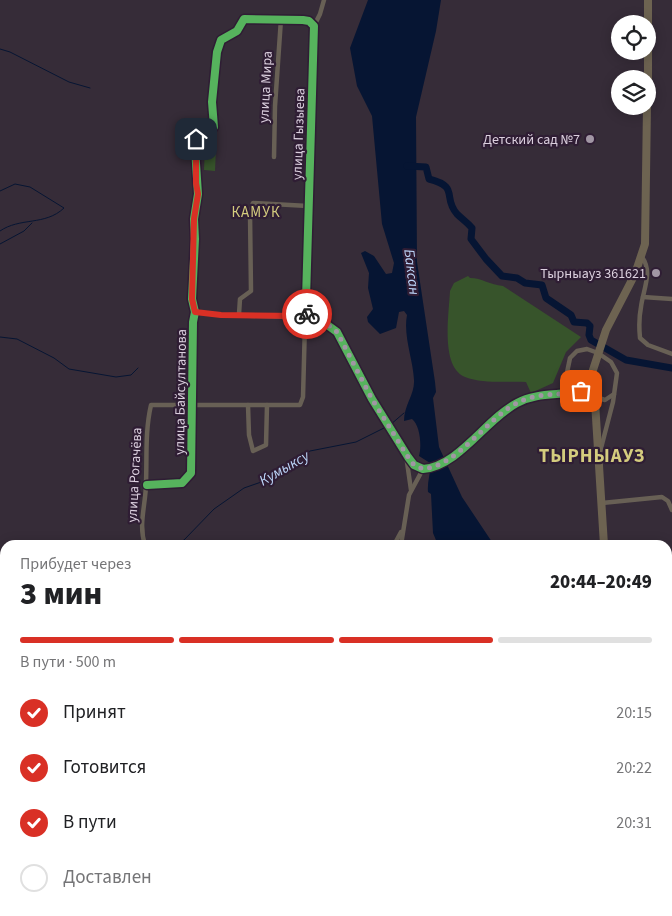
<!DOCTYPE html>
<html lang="ru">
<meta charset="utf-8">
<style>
:root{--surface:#fff;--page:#f2f2f2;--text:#202124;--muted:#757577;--line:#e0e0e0;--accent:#d93025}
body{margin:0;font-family:"Source Sans 3",sans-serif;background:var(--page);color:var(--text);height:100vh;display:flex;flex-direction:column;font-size:19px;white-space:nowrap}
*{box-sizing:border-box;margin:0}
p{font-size:16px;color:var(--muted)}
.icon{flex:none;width:28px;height:28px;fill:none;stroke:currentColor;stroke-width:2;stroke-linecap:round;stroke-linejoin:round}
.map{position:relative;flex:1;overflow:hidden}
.drawer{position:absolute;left:0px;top:540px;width:672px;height:376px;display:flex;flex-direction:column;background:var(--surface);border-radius:15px 15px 0 0;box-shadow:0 2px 12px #0003}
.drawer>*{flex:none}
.controls{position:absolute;left:611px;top:15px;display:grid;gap:10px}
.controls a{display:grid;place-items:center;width:45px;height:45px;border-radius:50%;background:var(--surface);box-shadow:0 2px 12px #0003;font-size:25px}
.pin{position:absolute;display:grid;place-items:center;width:42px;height:42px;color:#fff;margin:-21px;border-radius:10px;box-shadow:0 2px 8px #0006}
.courier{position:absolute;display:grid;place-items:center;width:50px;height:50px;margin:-25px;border:4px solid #d93025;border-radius:50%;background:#fff;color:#222;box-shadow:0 1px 6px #0007}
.overview em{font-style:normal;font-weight:800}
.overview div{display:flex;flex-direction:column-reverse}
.overview{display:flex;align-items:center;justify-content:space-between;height:85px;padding:0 20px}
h1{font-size:32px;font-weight:800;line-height:38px}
.bar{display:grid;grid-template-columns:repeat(4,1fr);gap:8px 5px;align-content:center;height:60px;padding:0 20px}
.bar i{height:6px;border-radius:4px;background:var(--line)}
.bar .current{background:var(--accent)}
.bar p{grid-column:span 4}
ol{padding:0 20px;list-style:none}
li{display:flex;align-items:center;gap:15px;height:55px}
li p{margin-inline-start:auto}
li .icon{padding:5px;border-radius:50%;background:var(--accent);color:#fff;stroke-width:4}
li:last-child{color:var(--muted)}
li i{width:28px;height:28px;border:2px solid var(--line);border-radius:50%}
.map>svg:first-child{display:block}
</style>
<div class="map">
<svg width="672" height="916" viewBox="0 0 672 916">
<rect width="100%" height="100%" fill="#362c38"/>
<g fill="#37542b">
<path d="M 205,147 L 216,148 L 215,171 L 204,170 Z"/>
<path d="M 468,276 L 470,278 C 482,278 490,285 503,286 L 581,337 L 566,352 L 553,383 L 531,393 L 526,382 C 507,381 483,384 465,377 C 440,367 449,314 450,291 L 454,283 Z"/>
<path d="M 5,905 L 5,911 L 343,911 L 344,916 L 0,916 L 0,909 Z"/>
</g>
<path fill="#061533" d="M 368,0 L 441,0 L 436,31 L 416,117 L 417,262 L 435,382 L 436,392 L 433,398 L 439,447 L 462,497 L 494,545 L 438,545 L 433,533 L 431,494 L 428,492 C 427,481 431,474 430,463 L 419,456 C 422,446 420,425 412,419 L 404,421 C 404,405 415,394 414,380 C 413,359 403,336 407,315 L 404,311 L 399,312 L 396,328 L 380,334 L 368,322 L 367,317 L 373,309 L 368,288 L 369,273 L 361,253 L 365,251 L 374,256 L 386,274 L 392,273 L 394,263 L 382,224 L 372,116 L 357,86 L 350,48 Z"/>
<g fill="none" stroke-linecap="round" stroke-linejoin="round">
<g stroke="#061533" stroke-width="1">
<path d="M 0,49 L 10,52 L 69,82 L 90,88"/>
<path d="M 0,191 L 15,184 L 30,187 L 64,208 C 45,226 20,217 0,231"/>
<path d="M 0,244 L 24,231 L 32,223"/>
<path d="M 0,337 L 17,339 L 54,358 L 69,369 L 116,377 L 131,375 L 138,368"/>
<path d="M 390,425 L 404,413"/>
<path d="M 176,545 L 184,540 L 214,509 L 244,488 L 267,480 L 310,451 L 356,442 L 386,427"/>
<path d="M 0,572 L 5,572"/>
</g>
<path stroke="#061533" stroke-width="7" d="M 407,166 L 426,167 L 429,179 C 460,187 442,197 457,214 C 462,219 467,222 472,228 L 471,239 L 486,259 L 502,276 L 517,278 L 525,283 L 542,285 L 546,298 L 571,315 L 574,322 L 587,323 L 590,326 L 589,335 L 591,340 L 626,360 L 672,368"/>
<g stroke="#686055" stroke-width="4.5">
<path d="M 314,26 L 320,14 L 324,0"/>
<path d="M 274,157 L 275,106 L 281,19"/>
<path d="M 642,257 C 653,272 643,290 641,307 C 639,317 639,328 640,338 L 648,345 L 672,354"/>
<path d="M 643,297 L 672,299"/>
<path d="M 195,312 L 221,315 L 299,317 L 313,313"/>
<path d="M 239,314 L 240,299 L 251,291 L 250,213 L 253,203 L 308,206"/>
<path d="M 563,392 L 570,358 L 577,351 L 587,349 L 598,353 L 611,362 L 617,373 L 613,402 L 600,452"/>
<path d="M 576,393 L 588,398 L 594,408"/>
<path d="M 596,397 L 605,400 L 614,394"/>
<path d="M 248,405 L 249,435 L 253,451 L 266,445 L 267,405"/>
<path d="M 406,455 L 411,490"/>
<path d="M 147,485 L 182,483 L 191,473 L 193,322 L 195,312 L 192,299 L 195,239 L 194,219 L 198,194 L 195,148 L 196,139 L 201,133 L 209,132 L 214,127 L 212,102 L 217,52 L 221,40 L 237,31 L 244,19 L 303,20 L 309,21 L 314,26 L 306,299 L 315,316 L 337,332 L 372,399 L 408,457 L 414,465 L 423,469 C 459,466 486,419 517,403 C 537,392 559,396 581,391 L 587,386 L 592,377"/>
<path d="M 602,503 L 662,497 L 668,501 L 672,510"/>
<path d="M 145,545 C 138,524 146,504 146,483 C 147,456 145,431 151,405 L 300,405 L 303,397 L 305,323 L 313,313"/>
<path d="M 394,545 L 401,532"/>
<path d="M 401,545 L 409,495 L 423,469"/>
<path d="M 0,607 L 5,608"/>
<path d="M 0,651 L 5,653"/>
<path d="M 0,695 L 5,691"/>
<path d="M 0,733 L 5,732"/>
<path d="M 0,747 L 5,745"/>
<path d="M 668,908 L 669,916"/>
<path d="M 303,911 L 305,916"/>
<path d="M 325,911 L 327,916"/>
<path d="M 367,911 L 369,916"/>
<path d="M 567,916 L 585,911"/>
</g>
<g stroke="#6d6351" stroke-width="8">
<path d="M 648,96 L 648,0"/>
<path d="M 604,545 L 593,370 L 606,330 L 635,274 L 645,244 L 647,106"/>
<path d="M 617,911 L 617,916"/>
</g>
<defs>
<path id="cycleway" d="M 147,485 L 182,483 L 191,473 L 193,322 L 195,312 L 192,299 L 195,239 L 194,219 L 198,194 L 195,148 L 196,139 L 201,133 L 209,132 L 214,127 L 212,102 L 217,52 L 221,40 L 237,31 L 244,19 L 303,20 L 309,21 L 314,26 L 306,299 L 315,316 L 337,332 L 372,399 L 408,457 L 414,465 L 423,469 C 459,466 486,419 517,403 C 537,392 559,396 581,391 L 587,386 L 593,376"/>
</defs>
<use href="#cycleway" stroke="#2f1d34" stroke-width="11"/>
<use href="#cycleway" stroke="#56b35d" stroke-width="8"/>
</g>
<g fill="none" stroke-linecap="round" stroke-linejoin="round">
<path stroke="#a196a4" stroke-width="5" stroke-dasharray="0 9" d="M 307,314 L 313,313 L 337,332 L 372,399 L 408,457 L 414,465 L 423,469 C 459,465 486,419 517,403 C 537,392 559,396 581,391"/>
<path stroke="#d93025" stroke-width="6" d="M 196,139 L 196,183 L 198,194 L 194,219 L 192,299 L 195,312 L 221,315 L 300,316 L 307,314"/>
</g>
<g fill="#a196a4" stroke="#2f1d34" stroke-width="2">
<circle cx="590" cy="139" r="5"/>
<circle cx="656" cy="273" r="5"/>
</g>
<g text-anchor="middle" stroke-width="4.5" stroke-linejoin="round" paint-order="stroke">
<g font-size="14" fill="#dbcfde" stroke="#2f1d34">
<text transform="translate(265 87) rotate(-87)" y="5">улица Мира</text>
<text transform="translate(298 134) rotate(-88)" y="5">улица Гызыева</text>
<text transform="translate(180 392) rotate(-89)" y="5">улица Байсултанова</text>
<text transform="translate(134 475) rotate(-87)" y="5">улица Рогачёва</text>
</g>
<g font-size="14" fill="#dbcfde" stroke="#2f1d34" text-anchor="end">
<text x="580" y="144">Детский сад №7</text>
<text x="646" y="278">Тырныауз 361621</text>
</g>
<g font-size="15" letter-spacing="1" fill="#d4cc7e" stroke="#2f1d34">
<text x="256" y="217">КАМУК</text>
</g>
<g font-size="15" font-style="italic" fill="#bdd6fa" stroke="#2f1d34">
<text transform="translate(412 272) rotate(83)" y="5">Баксан</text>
<text transform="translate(284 468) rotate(-30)" y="5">Кумыксу</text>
</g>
<g font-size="19" font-weight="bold" letter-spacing="1" fill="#d4cc7e" stroke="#2f1d34">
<text x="592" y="462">ТЫРНЫАУЗ</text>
</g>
</g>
</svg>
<div class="controls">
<a><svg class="icon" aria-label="locate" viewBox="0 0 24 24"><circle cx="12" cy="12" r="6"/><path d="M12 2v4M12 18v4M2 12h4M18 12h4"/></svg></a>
<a><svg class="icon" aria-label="layers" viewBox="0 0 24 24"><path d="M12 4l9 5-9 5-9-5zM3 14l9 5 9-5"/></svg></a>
</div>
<div class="pin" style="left:581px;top:391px;background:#ea580c"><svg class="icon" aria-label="bag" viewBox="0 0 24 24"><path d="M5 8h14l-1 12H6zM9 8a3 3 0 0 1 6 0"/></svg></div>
<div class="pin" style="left:196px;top:139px;background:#1f2937"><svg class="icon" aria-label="home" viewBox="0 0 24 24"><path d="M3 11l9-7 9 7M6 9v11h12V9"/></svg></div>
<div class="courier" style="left:307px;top:314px"><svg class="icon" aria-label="bike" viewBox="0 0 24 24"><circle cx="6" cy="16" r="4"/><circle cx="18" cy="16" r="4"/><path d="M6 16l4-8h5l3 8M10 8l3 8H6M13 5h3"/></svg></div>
<section class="drawer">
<div class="overview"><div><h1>3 мин</h1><p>Прибудет через</p></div><em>20:44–20:49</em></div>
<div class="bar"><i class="current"></i><i class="current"></i><i class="current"></i><i></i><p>В пути · 500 m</p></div>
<ol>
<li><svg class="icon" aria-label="check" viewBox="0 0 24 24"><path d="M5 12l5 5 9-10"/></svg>Принят<p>20:15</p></li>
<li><svg class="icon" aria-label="check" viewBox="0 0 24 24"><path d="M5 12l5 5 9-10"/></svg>Готовится<p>20:22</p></li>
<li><svg class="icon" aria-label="check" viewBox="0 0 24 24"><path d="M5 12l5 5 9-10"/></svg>В пути<p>20:31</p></li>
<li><i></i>Доставлен</li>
</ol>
</section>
</div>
